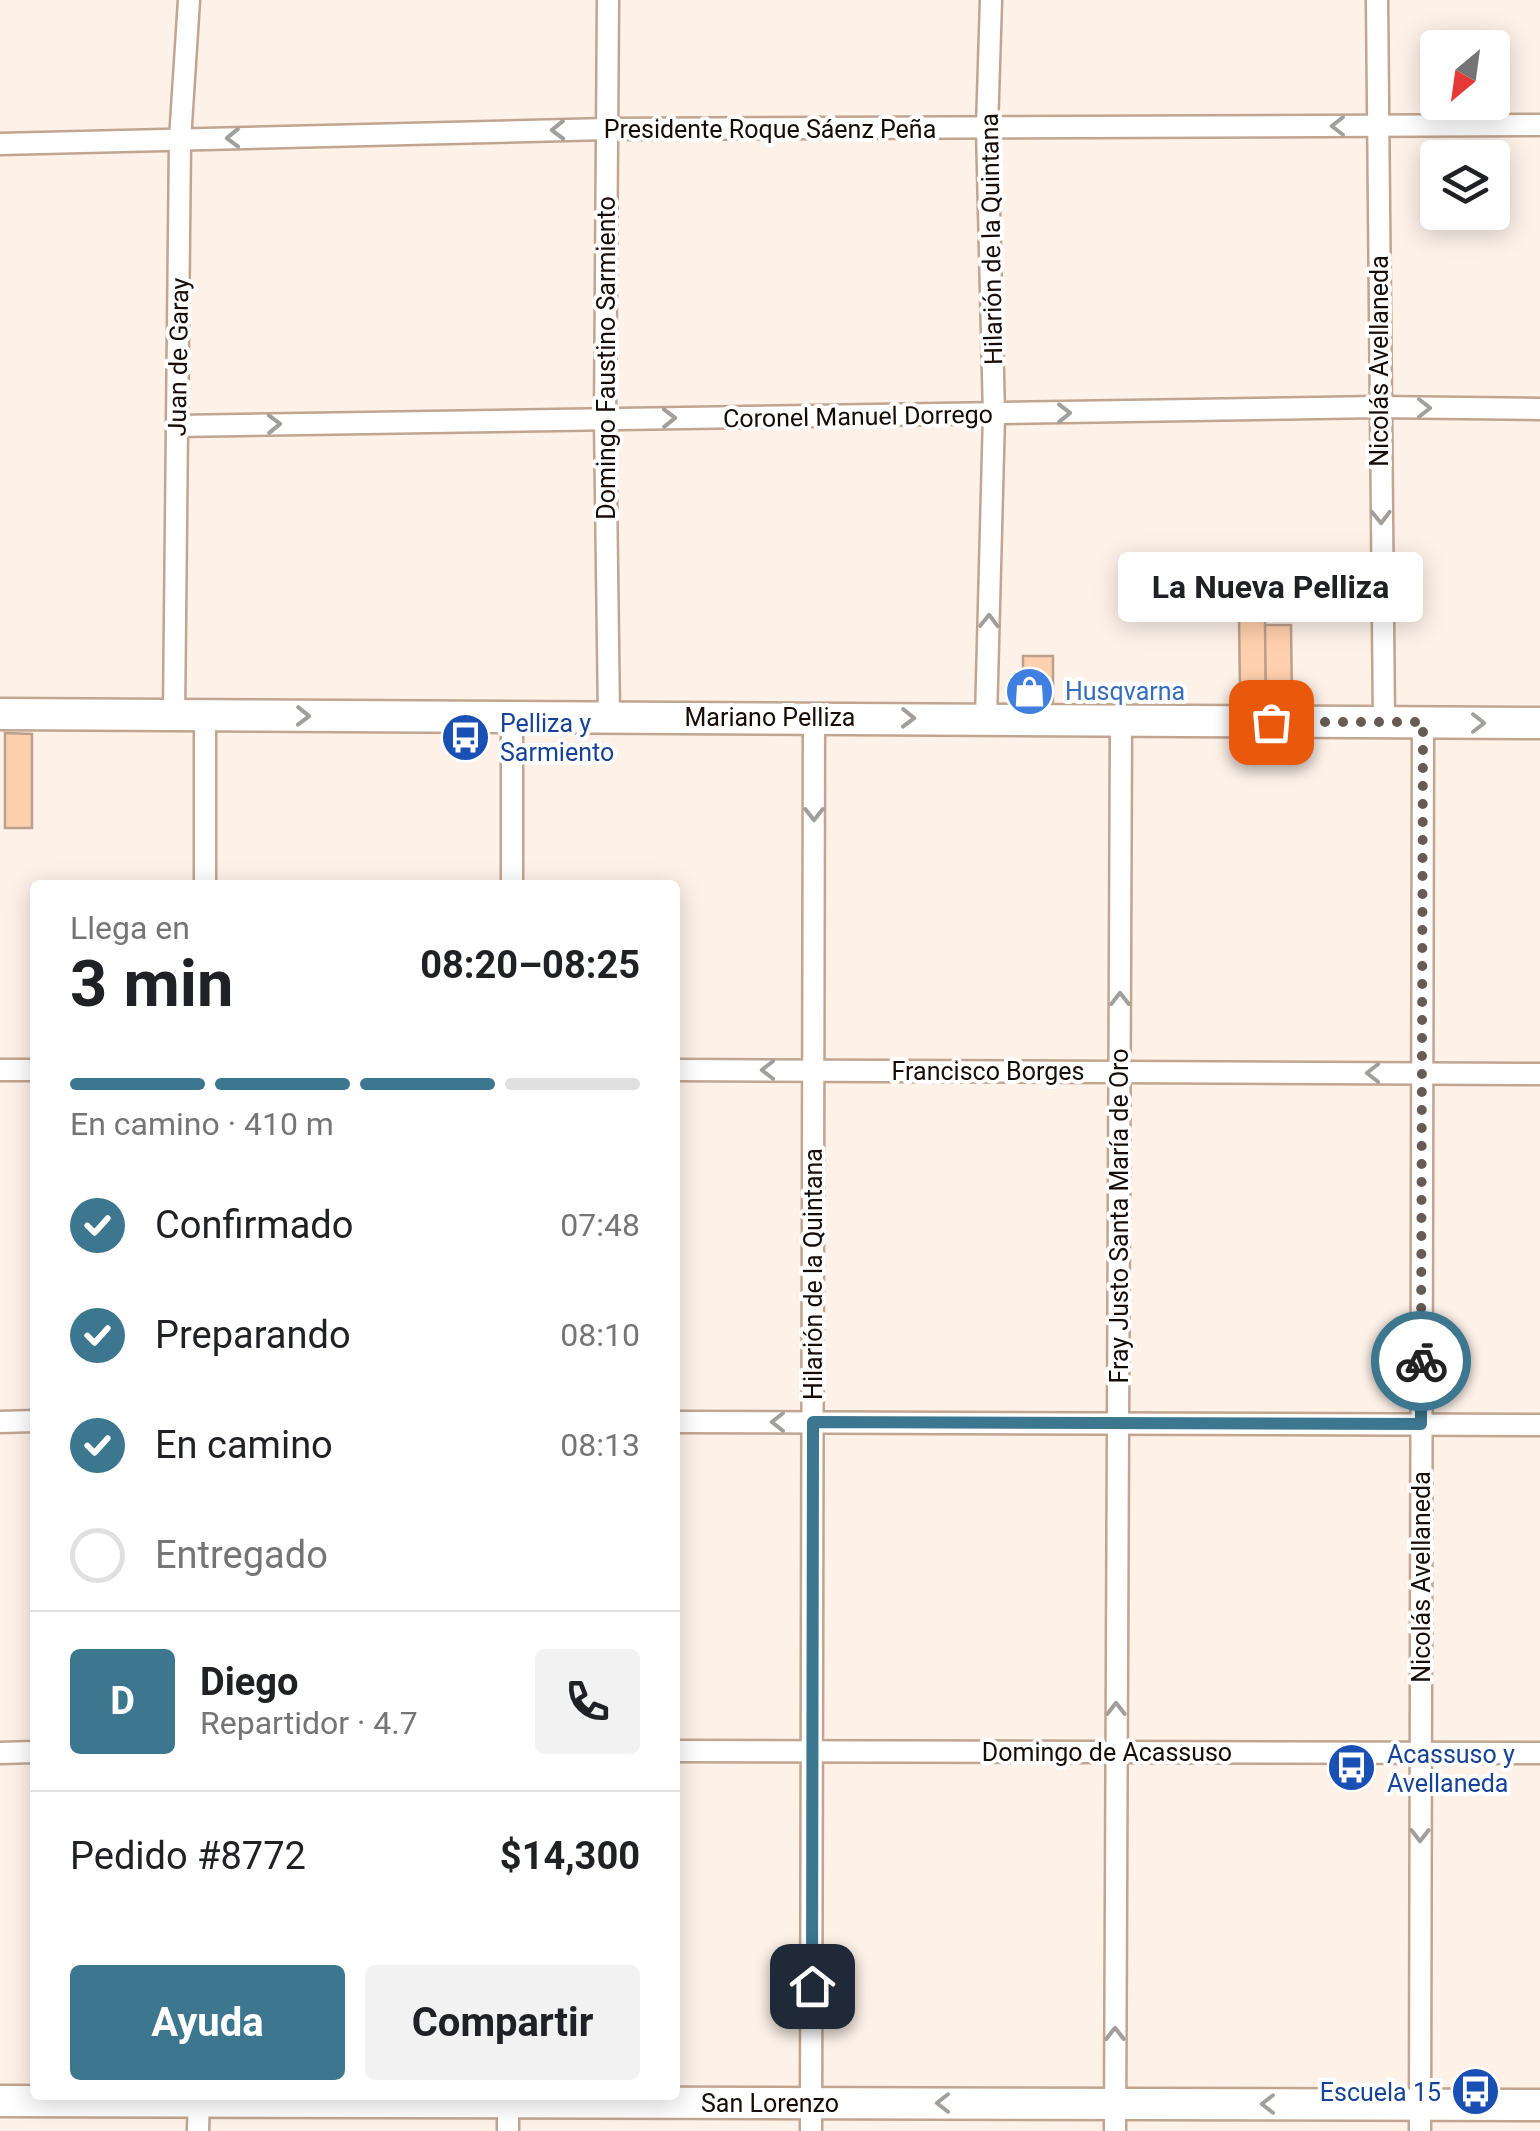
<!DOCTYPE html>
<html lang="es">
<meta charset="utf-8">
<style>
:root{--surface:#fff;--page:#f2f2f2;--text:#202124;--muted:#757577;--line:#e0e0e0;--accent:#3c768f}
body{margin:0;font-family:Roboto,sans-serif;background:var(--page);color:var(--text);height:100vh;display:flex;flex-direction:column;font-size:38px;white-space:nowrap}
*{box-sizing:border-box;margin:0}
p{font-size:32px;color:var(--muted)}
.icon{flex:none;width:55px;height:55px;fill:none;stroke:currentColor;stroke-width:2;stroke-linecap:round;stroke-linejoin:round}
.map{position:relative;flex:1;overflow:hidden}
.sheet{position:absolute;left:30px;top:880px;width:650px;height:1220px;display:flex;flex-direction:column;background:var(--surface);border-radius:10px;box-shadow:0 5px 25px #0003}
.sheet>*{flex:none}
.needle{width:65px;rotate:209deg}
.fabs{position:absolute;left:1420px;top:30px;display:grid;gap:20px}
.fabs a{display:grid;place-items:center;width:90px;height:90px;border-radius:10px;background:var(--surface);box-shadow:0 5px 25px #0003;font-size:50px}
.pin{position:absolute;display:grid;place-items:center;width:85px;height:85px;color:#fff;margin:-42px;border-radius:20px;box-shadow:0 5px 15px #0006}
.courier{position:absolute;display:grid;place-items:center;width:100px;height:100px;margin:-50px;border:8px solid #3c768f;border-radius:50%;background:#fff;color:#222;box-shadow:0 2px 12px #0007}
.bubble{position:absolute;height:70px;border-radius:10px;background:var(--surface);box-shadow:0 5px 25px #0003;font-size:32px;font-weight:700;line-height:70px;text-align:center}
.summary em{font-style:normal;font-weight:700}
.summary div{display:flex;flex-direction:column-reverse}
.summary{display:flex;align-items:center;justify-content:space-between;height:170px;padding:0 40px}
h1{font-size:65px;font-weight:700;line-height:75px}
.bar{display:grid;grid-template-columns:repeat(4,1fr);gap:15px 10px;align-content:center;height:120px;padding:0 40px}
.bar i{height:12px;border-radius:8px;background:var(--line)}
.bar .active{background:var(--accent)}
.bar p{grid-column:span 4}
.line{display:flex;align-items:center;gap:25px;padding:0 40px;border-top:2px solid var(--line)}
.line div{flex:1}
.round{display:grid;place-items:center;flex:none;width:105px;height:105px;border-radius:10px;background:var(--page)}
ol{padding:0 40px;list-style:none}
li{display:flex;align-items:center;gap:30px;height:110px}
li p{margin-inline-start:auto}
li .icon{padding:10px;border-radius:50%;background:var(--accent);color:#fff;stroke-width:4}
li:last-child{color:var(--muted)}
li i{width:55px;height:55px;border:5px solid var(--line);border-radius:50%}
.action{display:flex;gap:20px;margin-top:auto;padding:20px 40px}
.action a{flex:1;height:115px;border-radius:10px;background:var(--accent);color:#fff;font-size:40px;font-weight:700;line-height:115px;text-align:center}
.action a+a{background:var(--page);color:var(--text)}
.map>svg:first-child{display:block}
</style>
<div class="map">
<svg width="1540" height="2131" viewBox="0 0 1540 2131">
<rect width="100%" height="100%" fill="#fdf1e8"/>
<g fill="#ffd0ad" stroke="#bca08b" stroke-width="2.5">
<path d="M 1265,613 L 1266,690 L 1240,691 L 1239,614 Z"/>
<path d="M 1265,625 L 1291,625 L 1292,701 L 1266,702 Z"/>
<path d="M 1023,656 L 1053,656 L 1053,702 L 1031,702 L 1023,690 Z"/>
<path d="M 5,733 L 32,734 L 32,828 L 5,828 Z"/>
</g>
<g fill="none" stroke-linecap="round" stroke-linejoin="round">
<defs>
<g id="street">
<path d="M 608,0 L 605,419 L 609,717"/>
<path d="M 1377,0 L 1384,721"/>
<path d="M 0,144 L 607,129 L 1540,125"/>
<path d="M 177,426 L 1379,407 L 1540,409"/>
<path d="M 174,714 L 180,140 L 189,0"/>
<path d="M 986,719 L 994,415 L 987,128 L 991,0"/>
<path d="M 205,885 L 205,714"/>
<path d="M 512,885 L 512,718"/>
<path d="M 0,1070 L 35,1070"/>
<path d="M 675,1070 L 1540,1074"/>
<path d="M 0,1422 L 35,1421"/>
<path d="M 675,1422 L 1540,1425"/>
<path d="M 675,1751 L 1540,1753"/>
<path d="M 0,1753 L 35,1752"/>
<path d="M 198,2131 L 199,2095"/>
<path d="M 508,2131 L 508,2095"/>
<path d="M 811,2131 L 814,716"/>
<path d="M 1115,2131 L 1121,722"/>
<path d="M 1420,2131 L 1423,722"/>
</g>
<g id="secondary">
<path d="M 0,714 L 1540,723"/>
<path d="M 0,2101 L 1540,2105"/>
</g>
</defs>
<use href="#street" stroke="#c1a590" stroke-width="25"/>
<use href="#secondary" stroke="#c1a590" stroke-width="35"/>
<use href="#street" stroke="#fff" stroke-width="20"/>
<use href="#secondary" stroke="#fff" stroke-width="30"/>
</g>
<defs><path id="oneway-chevron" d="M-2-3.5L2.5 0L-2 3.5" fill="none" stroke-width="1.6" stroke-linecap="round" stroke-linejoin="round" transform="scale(2.5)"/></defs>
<g stroke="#a29e9b">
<use href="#oneway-chevron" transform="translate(1338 126) rotate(180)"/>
<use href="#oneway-chevron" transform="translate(558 130) rotate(179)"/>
<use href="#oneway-chevron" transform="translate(233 138) rotate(179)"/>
<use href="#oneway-chevron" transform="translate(1424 408)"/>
<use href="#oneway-chevron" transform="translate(1064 413) rotate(-1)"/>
<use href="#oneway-chevron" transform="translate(669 418) rotate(-1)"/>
<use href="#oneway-chevron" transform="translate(274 424) rotate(-1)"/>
<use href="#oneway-chevron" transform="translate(1381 517) rotate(89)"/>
<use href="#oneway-chevron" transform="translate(989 621) rotate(-89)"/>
<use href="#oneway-chevron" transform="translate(303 716) rotate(1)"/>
<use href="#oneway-chevron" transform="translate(908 718) rotate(1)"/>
<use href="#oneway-chevron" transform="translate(1478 723)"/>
<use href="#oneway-chevron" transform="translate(814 814) rotate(90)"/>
<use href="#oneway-chevron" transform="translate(1120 999) rotate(-90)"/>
<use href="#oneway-chevron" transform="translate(768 1070) rotate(-180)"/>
<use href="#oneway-chevron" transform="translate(1373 1073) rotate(-180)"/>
<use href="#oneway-chevron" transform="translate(778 1422) rotate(-180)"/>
<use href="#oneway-chevron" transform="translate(1116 1709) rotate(-90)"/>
<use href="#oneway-chevron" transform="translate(1420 1835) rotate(90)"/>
<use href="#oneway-chevron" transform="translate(1115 2034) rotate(-90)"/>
<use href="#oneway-chevron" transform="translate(943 2103) rotate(-180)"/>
<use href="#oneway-chevron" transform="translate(1268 2104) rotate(-180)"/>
</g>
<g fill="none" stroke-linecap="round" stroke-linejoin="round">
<path stroke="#675c55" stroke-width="10" stroke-dasharray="0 18" d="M 1271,722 L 1423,722 L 1421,1361"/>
<path stroke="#3c768f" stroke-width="12" d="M 812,1986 L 813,1422 L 1421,1424 L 1421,1361"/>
</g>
<defs>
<symbol id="shop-disc" viewBox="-11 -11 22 22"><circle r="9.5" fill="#3f7fe0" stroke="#fff"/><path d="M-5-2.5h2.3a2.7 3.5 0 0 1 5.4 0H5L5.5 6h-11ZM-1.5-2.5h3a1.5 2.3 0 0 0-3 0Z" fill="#fff"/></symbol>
<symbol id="bus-disc" viewBox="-11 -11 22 22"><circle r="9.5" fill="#1a4fb4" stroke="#fff"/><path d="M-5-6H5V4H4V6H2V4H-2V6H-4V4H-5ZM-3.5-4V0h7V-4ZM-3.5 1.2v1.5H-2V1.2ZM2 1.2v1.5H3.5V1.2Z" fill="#fff"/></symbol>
</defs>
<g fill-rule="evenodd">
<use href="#shop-disc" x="1002" y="664" width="55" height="55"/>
<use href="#bus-disc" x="438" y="710" width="55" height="55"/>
<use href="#bus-disc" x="1324" y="1740" width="55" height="55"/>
<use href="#bus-disc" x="1448" y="2064" width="55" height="55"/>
</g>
<g text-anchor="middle" stroke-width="8" stroke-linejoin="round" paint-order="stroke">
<g font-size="25" fill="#160c06" stroke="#fff">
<text x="770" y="138">Presidente Roque Sáenz Peña</text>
<text transform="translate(991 239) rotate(-91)" y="9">Hilarión de la Quintana</text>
<text transform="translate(178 357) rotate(-89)" y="9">Juan de Garay</text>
<text transform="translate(606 358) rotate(-90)" y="9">Domingo Faustino Sarmiento</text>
<text transform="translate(1379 361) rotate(-90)" y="9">Nicolás Avellaneda</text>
<text transform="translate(858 416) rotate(-1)" y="9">Coronel Manuel Dorrego</text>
<text x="770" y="726">Mariano Pelliza</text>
<text x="988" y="1080">Francisco Borges</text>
<text transform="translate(1119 1216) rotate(-90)" y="9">Fray Justo Santa María de Oro</text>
<text transform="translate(813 1274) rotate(-90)" y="9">Hilarión de la Quintana</text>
<text transform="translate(1421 1577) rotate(-90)" y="9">Nicolás Avellaneda</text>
<text x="1107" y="1761">Domingo de Acassuso</text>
<text x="770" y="2112">San Lorenzo</text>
</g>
<g font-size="25" fill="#366cbe" stroke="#fff" text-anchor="start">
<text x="1065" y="700">Husqvarna</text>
</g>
<g font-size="25" fill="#164399" stroke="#fff" text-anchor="start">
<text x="500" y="732">Pelliza y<tspan x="500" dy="29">Sarmiento</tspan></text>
<text x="1387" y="1763">Acassuso y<tspan x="1387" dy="29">Avellaneda</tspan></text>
<text x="1441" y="2101" text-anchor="end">Escuela 15</text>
</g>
</g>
</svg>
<div class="fabs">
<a><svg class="needle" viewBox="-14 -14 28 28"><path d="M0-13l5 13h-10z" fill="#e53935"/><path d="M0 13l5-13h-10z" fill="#757577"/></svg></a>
<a><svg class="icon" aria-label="layers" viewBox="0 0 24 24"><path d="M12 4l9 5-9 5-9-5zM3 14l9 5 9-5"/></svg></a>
</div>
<div class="pin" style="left:1271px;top:722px;background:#ea580c"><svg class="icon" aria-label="bag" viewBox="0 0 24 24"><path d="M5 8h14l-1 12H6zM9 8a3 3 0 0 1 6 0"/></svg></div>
<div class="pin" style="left:812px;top:1986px;background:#1f2937"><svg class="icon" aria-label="home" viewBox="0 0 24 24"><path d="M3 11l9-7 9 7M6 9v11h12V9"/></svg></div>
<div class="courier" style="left:1421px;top:1361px"><svg class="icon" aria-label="bike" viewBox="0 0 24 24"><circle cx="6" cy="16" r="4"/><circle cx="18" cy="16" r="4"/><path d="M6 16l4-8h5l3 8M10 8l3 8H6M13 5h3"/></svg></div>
<div class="bubble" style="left:1118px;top:552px;width:305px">La Nueva Pelliza</div>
<section class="sheet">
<div class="summary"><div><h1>3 min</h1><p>Llega en</p></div><em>08:20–08:25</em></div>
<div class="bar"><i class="active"></i><i class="active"></i><i class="active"></i><i></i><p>En camino · 410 m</p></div>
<ol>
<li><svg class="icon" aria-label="check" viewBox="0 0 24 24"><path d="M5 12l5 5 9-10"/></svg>Confirmado<p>07:48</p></li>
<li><svg class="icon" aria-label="check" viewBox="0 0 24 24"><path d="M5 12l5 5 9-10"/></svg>Preparando<p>08:10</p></li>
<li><svg class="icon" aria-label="check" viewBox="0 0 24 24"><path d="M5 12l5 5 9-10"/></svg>En camino<p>08:13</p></li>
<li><i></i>Entregado</li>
</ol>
<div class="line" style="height:180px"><b class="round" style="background:var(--accent);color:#fff">D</b><div><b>Diego</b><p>Repartidor · 4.7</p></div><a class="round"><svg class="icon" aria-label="phone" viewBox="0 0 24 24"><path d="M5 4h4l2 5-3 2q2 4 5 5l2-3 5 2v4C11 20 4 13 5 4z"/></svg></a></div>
<div class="line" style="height:130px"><div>Pedido #8772</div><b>$14,300</b></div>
<div class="action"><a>Ayuda</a><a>Compartir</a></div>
</section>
</div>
